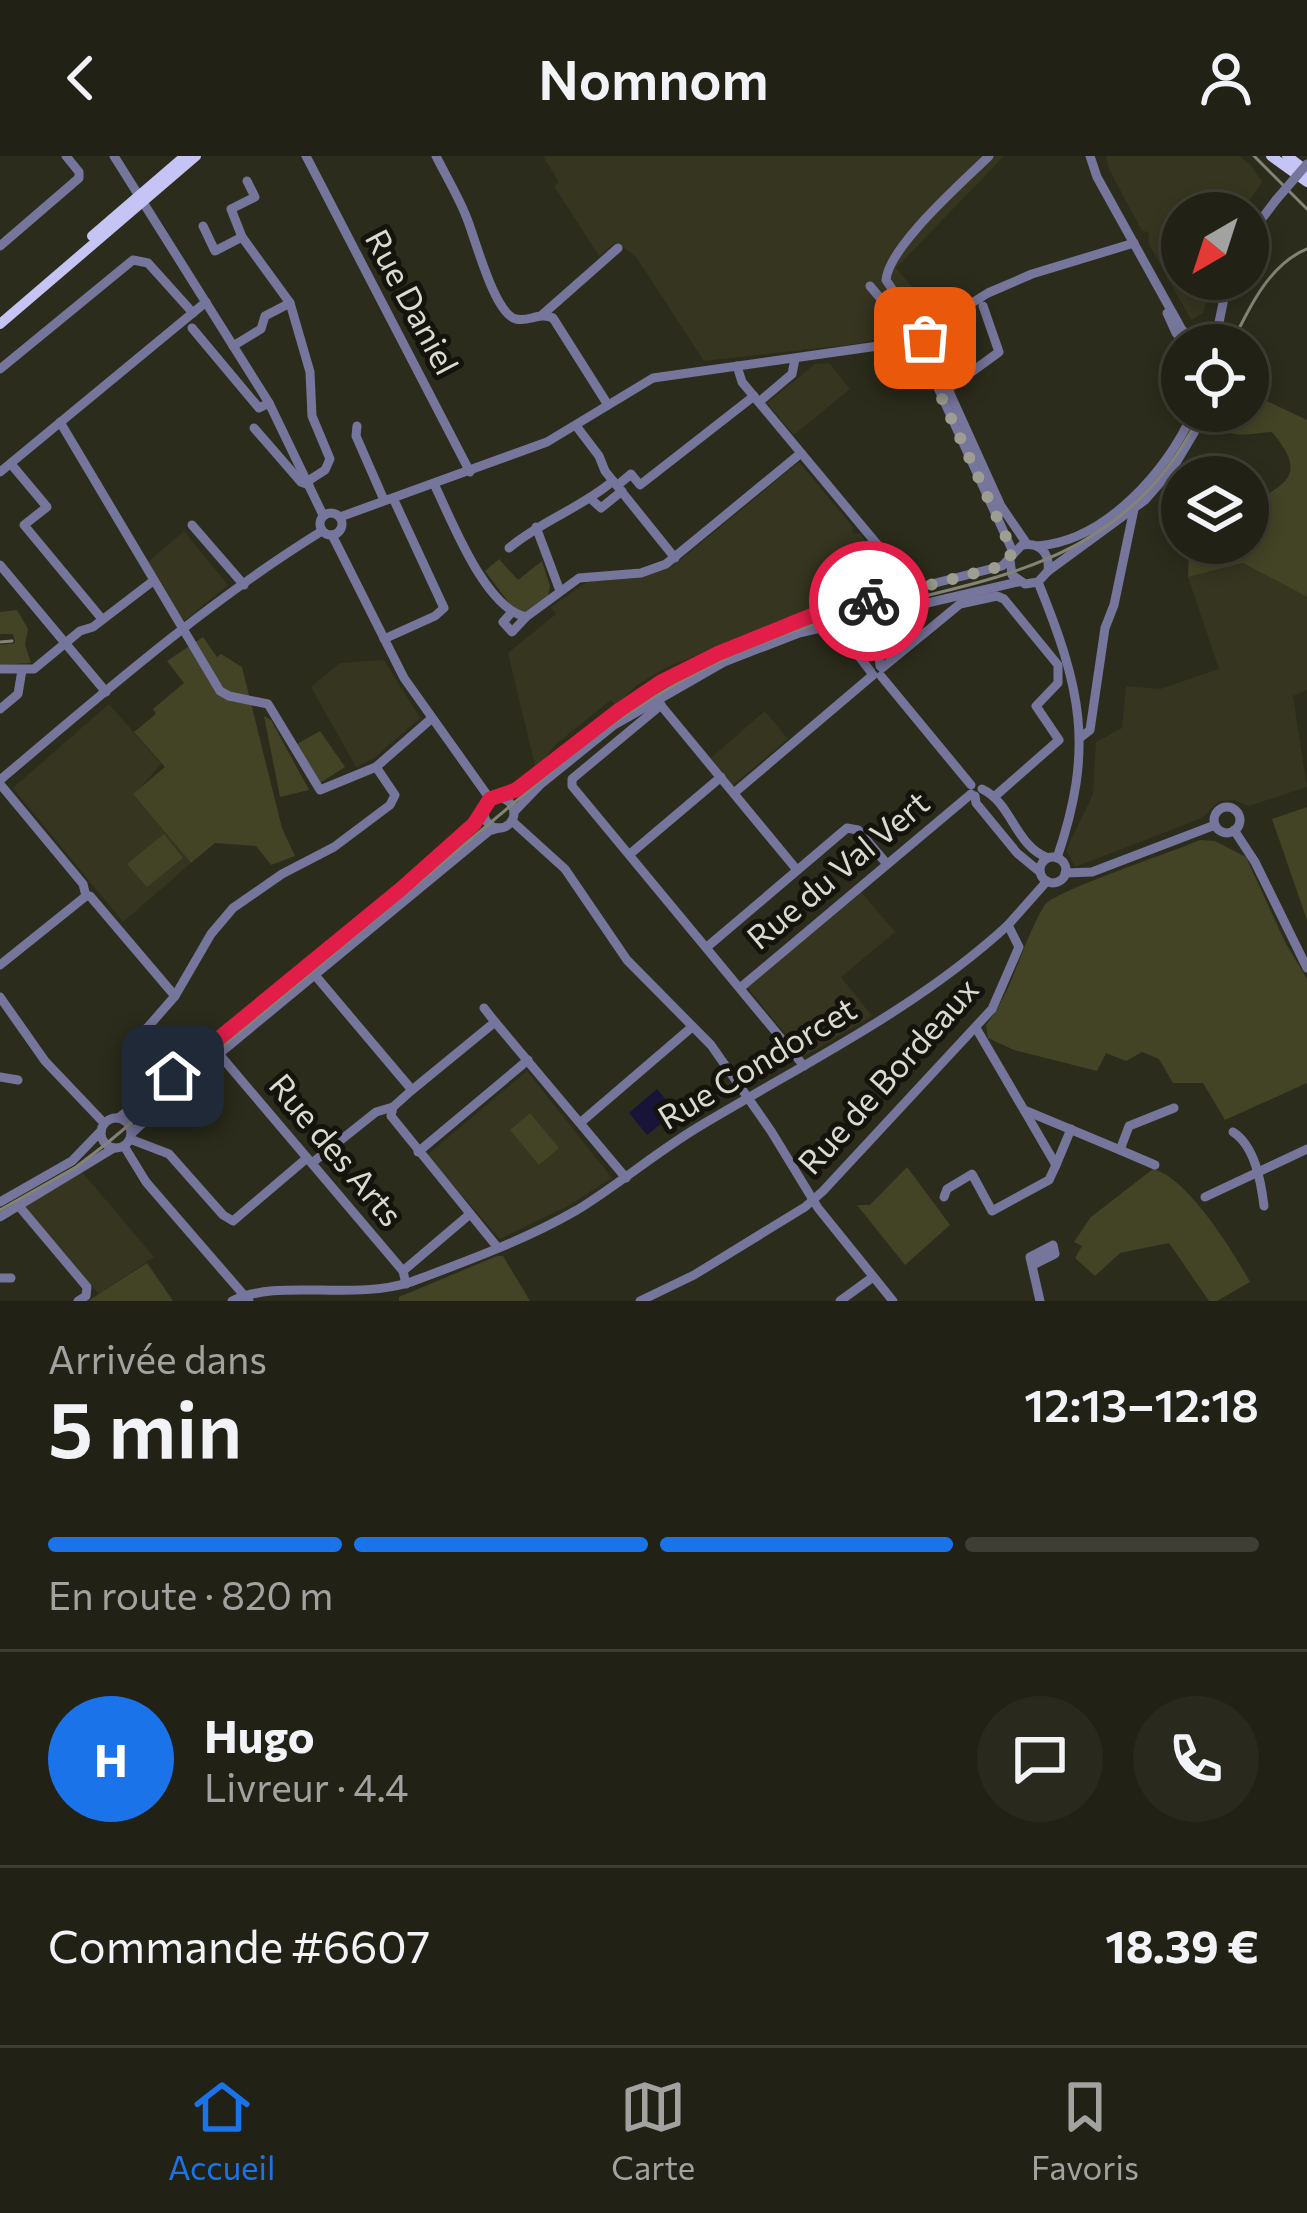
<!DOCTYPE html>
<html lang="fr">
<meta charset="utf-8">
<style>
:root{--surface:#212115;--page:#29291e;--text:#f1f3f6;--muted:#a2a3a0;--line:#3e3e34;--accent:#1a73e8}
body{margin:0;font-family:Commissioner,sans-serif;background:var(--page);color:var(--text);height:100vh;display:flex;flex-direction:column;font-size:45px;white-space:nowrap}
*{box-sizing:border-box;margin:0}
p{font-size:39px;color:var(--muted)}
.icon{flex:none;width:66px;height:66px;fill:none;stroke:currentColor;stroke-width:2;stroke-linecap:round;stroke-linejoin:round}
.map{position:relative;height:1145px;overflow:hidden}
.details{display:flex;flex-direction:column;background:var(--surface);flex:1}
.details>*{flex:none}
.needle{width:78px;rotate:219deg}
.tools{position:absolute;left:1161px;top:36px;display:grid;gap:24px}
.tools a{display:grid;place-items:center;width:108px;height:108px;border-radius:50%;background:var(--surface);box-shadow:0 6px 18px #0003,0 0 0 3px var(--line);font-size:60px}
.pin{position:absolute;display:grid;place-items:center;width:102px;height:102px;color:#fff;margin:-51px;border-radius:24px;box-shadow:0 6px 18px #0006}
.courier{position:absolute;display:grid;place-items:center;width:120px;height:120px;margin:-60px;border:9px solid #e11d48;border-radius:50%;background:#fff;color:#222;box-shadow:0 3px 15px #0007}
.summary em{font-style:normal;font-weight:600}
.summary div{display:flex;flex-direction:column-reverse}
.summary{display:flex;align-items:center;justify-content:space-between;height:204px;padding:0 48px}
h1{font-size:78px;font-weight:600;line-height:90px}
.bar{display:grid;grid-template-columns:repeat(4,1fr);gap:18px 12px;align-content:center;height:144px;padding:0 48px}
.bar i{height:15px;border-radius:9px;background:var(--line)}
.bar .selected{background:var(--accent)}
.bar p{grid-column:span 4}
.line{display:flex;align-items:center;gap:30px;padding:0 48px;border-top:3px solid var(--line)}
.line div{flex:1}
.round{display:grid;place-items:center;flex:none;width:126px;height:126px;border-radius:63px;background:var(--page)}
header{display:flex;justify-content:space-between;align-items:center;height:156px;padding:0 48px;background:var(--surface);font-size:54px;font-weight:600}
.menu{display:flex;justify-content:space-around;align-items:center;height:168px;border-top:3px solid var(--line);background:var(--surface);font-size:33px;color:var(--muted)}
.menu a{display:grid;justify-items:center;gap:6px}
.menu .selected{color:var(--accent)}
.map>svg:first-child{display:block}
</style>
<header><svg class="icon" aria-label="back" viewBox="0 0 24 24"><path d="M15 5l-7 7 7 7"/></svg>Nomnom<svg class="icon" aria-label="person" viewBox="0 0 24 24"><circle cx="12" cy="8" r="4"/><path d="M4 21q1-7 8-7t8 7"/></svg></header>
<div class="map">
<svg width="1307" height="1145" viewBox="0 0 1307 1145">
<rect width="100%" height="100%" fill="#2c2c1c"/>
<g fill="#363520">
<path d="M 543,0 L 1004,0 L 896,112 L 938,162 L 895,180 L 856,188 L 704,205 L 636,101 L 616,86 L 599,100 L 554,30 L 559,26 Z"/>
<path d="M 1106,0 L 1239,0 L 1251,9 L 1262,26 L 1241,57 L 1182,57 L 1182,123 L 1213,123 L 1203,157 L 1191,164 L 1149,88 L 1148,76 L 1142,75 L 1109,13 Z"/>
<path d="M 829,207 L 850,233 L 794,279 L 767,247 L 815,208 Z"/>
<path d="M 799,306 L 853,371 L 852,377 L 860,378 L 891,418 L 891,430 L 885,436 L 814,452 L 667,511 L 637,529 L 616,549 L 611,544 L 555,589 L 536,614 L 508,497 L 556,458 L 551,451 L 587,426 L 642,421 L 673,410 Z"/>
<path d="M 184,375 L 228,429 L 184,465 L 147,407 Z"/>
<path d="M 1243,407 L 1307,441 L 1307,534 L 1293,540 L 1307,631 L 1249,650 L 1234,644 L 1219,645 L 1202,662 L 1075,711 L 1066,694 L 1093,638 L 1096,586 L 1122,572 L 1126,530 L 1160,533 L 1219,513 L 1188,421 Z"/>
<path d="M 384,504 L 420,562 L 374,602 L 356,611 L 311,531 L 340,507 Z"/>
<path d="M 109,548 L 161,608 L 134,639 L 191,707 L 123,766 L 13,632 Z"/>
<path d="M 765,555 L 788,583 L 733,629 L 711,602 Z"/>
<path d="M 861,736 L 895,776 L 841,821 L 872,860 L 804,901 L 747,831 Z"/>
<path d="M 527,915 L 612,1022 L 568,1050 L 500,1083 L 427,999 Z"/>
<path d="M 82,1016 L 154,1101 L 99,1138 L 24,1050 Z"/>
</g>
<g fill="#434326">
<path d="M 1248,236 L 1307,264 L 1307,441 L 1243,407 L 1188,421 L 1189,396 L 1201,387 L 1248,387 L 1248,349 C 1289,327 1307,318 1272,276 C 1251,277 1228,285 1215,266 L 1220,255 L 1248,255 Z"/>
<path d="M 499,403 L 518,424 L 542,405 L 550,430 L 548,441 L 523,458 L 515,455 L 485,415 Z"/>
<path d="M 17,454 L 28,473 L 25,489 L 31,507 L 0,509 L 0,489 L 15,487 L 13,478 L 0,478 L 0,456 Z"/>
<path d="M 203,481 L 217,501 L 221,498 L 242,511 L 282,672 L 295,700 L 271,709 L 256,690 L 215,687 L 191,707 L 133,638 L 165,611 L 134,576 L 156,558 L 153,553 L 184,527 L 167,505 Z"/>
<path d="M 264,560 L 271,564 L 309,634 L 280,641 Z"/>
<path d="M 320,575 L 345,611 L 320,627 L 297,588 Z"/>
<path d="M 1307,651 L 1307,764 L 1272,663 Z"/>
<path d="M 164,678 L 183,702 L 147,731 L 127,708 Z"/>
<path d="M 1200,684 L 1215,685 L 1246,701 L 1285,786 L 1307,823 L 1307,927 L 1225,964 L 1203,927 L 1173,927 L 1159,903 L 1142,896 L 1126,905 L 1106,897 L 1097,915 L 1014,894 L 988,882 L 986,869 C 1014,833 1021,789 1044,750 C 1053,735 1173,696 1200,684 Z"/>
<path d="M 530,957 L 559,992 L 539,1009 L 510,974 Z"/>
<path d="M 907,1011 L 950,1069 L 905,1109 L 857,1049 L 870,1049 Z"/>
<path d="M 1153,1013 C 1187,1021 1233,1095 1250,1126 L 1217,1145 L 1209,1145 L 1169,1087 L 1120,1097 L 1095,1120 L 1075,1102 L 1082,1090 L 1074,1086 L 1091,1061 Z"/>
<path d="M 497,1100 L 503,1100 L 530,1145 L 399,1145 L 399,1141 Z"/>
<path d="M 147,1107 L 173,1145 L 88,1145 Z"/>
</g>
<path fill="#181339" d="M 657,933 L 676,956 L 647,979 L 629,957 Z"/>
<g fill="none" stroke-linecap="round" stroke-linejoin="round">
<g stroke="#76759c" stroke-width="9">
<path d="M 114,0 L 269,247 L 323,359"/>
<path d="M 306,0 L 470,316"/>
<path d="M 436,0 C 446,20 458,40 466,60 C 475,81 494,158 516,163 C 529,166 539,156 553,162 L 608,249"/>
<path d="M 989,0 C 963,26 889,90 886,124 L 925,182 L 1001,350 L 1027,388"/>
<path d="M 1090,0 L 1097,21 L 1182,174 L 1192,181 L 1205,181"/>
<path d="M 203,70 L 215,95 L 242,81 L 290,147"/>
<path d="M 242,81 L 231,53 L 255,41 L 247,25"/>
<path d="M 1248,81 L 1276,44"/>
<path d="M 0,90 L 79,22 L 79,16 L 66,0"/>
<path d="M 870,130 L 917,186 L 1013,396"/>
<path d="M 1167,157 L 1176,177 L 1188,189"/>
<path d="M 542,159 L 618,92"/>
<path d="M 192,172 L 259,252 L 269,247"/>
<path d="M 1217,176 L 1228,123"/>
<path d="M 1199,189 L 1217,176 L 1231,178 L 1241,189"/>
<path d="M 233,190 L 261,173 L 265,160 L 290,147 L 310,216 L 312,260 L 330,303 L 325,314 L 308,325"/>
<path d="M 737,210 L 742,226 L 891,405 L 905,436"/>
<path d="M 0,213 L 133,104 L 148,107 L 193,157"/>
<path d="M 948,233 L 999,196 L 983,150"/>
<path d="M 759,246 L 792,218 L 795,203"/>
<path d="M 60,266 L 220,535 L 229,540 L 268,548 L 320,634 L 376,611"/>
<path d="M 357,270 L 356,280 L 384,344"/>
<path d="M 577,271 L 599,300 L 605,315 L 675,402"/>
<path d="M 254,272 L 301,326 L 309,329"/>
<path d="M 11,308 L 47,351 L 24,369 L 102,463"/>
<path d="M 0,316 L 206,146"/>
<path d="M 618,329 L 631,318 L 640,329 L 754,240"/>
<path d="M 435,330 C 452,365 485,452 526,461 L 579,422 L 641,417 L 666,408 L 801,297"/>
<path d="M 591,343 L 601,352 L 622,335"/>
<circle cx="331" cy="368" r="11"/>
<path d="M 340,361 L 547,286 L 653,222 L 878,190 L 928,174 L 988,137 L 1032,118 L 1134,87"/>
<path d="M 192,369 L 244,429"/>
<path d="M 536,371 L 560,435"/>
<path d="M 332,379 L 404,522 L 490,643"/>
<path d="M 1037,390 C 1107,385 1167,314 1194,255"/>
<path d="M 509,392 C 541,365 581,352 613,325"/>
<path d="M 0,409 L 106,536"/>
<path d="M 1048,415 L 1145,344 L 1173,312 L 1207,255"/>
<path d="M 1038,426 C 1081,532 1095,591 1057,702"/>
<path d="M 512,456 L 503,466 L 512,476 L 526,461"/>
<path d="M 862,460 L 858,476 L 879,501 L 880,510"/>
<path d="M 831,464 L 871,516"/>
<path d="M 384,483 L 435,460 L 444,452 L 393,342"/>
<path d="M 882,512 L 960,448 L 997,440 L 1004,443 L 1058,509 L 1058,527 L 1036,550 L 1059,584 L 994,641"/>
<path d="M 0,513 L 34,513 L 80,475 L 93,471 L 153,425"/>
<path d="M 881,520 L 971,629"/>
<path d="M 659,547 L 797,714"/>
<path d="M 661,549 L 572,623 L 572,630 L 804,910"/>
<path d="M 0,553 L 18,538 L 22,514"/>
<path d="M 1081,581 L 1090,574 L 1105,472 L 1114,449 L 1134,353"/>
<path d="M 0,624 C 103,537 207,446 322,375"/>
<path d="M 0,628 L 83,728 L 86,740"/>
<path d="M 982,633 C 1012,647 1015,690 1048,702"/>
<path d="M 734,637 L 873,519"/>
<path d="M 975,640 L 976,647 L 1017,697 L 1040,716"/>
<path d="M 502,641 L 649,534 L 719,497 L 818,457 L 1002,410 L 1022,389 C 1040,386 1050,397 1048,415 L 1038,426 L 1025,428 L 1012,419 L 1010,404"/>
<circle cx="499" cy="657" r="15"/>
<circle cx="1227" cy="664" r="13"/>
<path d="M 514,656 L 541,628 L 614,569 L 724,506 L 799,477 L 1018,426"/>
<path d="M 512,665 L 565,713 L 627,804 L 711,889 L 771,975 L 818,1052 L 893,1145"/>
<path d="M 1234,674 L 1255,706 L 1307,812"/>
<path d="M 630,698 L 721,621"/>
<circle cx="1053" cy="714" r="13"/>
<path d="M 1065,717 L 1092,716 L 1215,669"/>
<path d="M 86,740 L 90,740 L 175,840"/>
<path d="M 707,791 L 847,672 L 858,674 L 887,708"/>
<path d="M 0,809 L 86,740"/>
<path d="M 314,818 L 412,934 L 393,951 L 391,960 L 498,1092"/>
<path d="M 740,832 L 971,638"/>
<path d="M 0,841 L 45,905 L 104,967"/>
<path d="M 484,852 L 495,866"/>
<path d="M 976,872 L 1024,954 L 1120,994 L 1129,970 L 1174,952"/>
<path d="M 219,898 L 403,1115 L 406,1128"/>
<path d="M 173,920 L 141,879 L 175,840 L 211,778 L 233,752 L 282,718 L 334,691 L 390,649 L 395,639 L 376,611 L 431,563"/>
<path d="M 0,921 L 18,924"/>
<path d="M 412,934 L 495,866 L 626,1022"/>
<circle cx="116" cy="977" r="15"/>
<path d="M 118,962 L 210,893 L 401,733 L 483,656"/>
<path d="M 580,967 L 692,871"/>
<path d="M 1233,976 C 1255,990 1261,1026 1264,1050"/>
<path d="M 131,978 L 208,907 L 489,675 L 499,672"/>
<path d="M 130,983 L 169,998 L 223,1059 L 233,1065 L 307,1002"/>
<path d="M 124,990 L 146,1026 L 249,1145"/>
<path d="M 1120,994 L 1155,1009"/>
<path d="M 418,996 L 528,904"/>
<path d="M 312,1007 L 376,956 L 393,951"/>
<path d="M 1056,1009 L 1071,973"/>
<path d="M 944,1041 L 947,1033 L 972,1018 L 992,1055 L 1049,1024 L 1056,1009 L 1024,954"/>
<path d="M 1205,1041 L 1307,993"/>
<path d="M 0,1046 L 72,1005 L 101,975"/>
<path d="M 18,1049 L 87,1131 L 86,1140 L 78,1145"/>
<path d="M 0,1061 L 114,992"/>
<path d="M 1033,1109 L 1055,1098 L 1053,1089 L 1030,1101 L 1040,1145"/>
<path d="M 403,1115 L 470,1058"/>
<path d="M 0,1122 L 11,1122"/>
<path d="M 232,1145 C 278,1122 352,1145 411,1126 C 467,1105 525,1084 577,1054 C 621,1027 660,993 705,967 C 809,905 919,851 1008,769"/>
<path d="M 640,1145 L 694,1119 L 805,1051 L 823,1035 L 992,853 L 1019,791 L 1008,769 L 1047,725"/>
<path d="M 840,1145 L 873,1121"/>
</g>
<g stroke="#c5c4f4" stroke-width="10">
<path d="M 1271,0 L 1307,26"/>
<path d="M 1287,0 L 1307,15"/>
<path d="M 92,80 L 185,0"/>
<path d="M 0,168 L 196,0"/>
</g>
<g stroke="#838376" stroke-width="3">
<path d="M 1254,0 L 1307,53"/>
<path d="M 1231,189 C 1248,154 1269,108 1307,93"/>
<path d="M 0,1054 L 76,1011 L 106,988 L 576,595 C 647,540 723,497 809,470 C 967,421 1117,427 1202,255"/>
</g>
<path stroke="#838376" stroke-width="3" d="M 0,486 L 12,485"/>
<path stroke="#76759c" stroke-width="9" d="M 1276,44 L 1307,8"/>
</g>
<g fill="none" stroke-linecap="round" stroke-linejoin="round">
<path stroke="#9d9d91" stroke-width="12" stroke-dasharray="0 21.6" d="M 869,445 L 1002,410 L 1013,396 L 912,178 L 921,176 L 925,182"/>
<path stroke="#e11d48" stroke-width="15" d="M 173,920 L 401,733 L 474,668 L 490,643 L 516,634 L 618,555 L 661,526 L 719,497 L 818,457 L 869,445"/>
</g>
<g text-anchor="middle" stroke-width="10" stroke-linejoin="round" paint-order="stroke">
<g font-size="33" fill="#dadad0" stroke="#14140d">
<text transform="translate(412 146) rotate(62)" y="12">Rue Daniel</text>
<text transform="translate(838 714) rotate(-40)" y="12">Rue du Val Vert</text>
<text transform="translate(757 907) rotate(-31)" y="12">Rue Condorcet</text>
<text transform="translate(888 920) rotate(-48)" y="12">Rue de Bordeaux</text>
<text transform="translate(336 994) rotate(50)" y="12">Rue des Arts</text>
</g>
</g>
</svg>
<div class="tools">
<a><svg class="needle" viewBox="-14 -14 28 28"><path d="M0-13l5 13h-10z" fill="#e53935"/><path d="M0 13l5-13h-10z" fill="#a2a3a0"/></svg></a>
<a><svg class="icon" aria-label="locate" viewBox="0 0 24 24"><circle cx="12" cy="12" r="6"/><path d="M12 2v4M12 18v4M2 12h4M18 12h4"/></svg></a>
<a><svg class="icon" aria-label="layers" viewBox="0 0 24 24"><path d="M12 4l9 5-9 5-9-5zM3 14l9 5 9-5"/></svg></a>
</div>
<div class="pin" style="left:925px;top:182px;background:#ea580c"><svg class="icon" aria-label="bag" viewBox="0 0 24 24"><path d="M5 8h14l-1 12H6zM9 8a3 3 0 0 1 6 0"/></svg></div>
<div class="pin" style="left:173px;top:920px;background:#1f2937"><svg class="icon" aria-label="home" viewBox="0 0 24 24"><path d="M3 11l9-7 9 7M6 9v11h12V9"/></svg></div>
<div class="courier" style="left:869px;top:445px"><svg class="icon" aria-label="bike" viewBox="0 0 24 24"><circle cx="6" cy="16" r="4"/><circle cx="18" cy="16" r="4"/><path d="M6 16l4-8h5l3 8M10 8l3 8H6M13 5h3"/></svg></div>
</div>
<section class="details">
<div class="summary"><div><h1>5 min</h1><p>Arrivée dans</p></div><em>12:13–12:18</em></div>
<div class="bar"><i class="selected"></i><i class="selected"></i><i class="selected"></i><i></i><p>En route · 820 m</p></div>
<div class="line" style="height:216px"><b class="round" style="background:var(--accent);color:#fff">H</b><div><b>Hugo</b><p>Livreur · 4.4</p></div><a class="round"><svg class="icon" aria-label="chat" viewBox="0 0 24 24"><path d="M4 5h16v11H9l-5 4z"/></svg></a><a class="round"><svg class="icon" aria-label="phone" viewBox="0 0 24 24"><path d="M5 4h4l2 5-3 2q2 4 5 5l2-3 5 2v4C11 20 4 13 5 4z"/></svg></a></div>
<div class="line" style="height:156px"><div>Commande #6607</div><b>18.39 €</b></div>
</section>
<nav class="menu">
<a class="selected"><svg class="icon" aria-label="home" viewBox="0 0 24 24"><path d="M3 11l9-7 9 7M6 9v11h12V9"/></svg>Accueil</a>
<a><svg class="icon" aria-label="map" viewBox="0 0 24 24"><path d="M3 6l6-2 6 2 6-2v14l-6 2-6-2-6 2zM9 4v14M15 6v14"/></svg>Carte</a>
<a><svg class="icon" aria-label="saved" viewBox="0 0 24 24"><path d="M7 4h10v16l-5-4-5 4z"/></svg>Favoris</a>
</nav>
